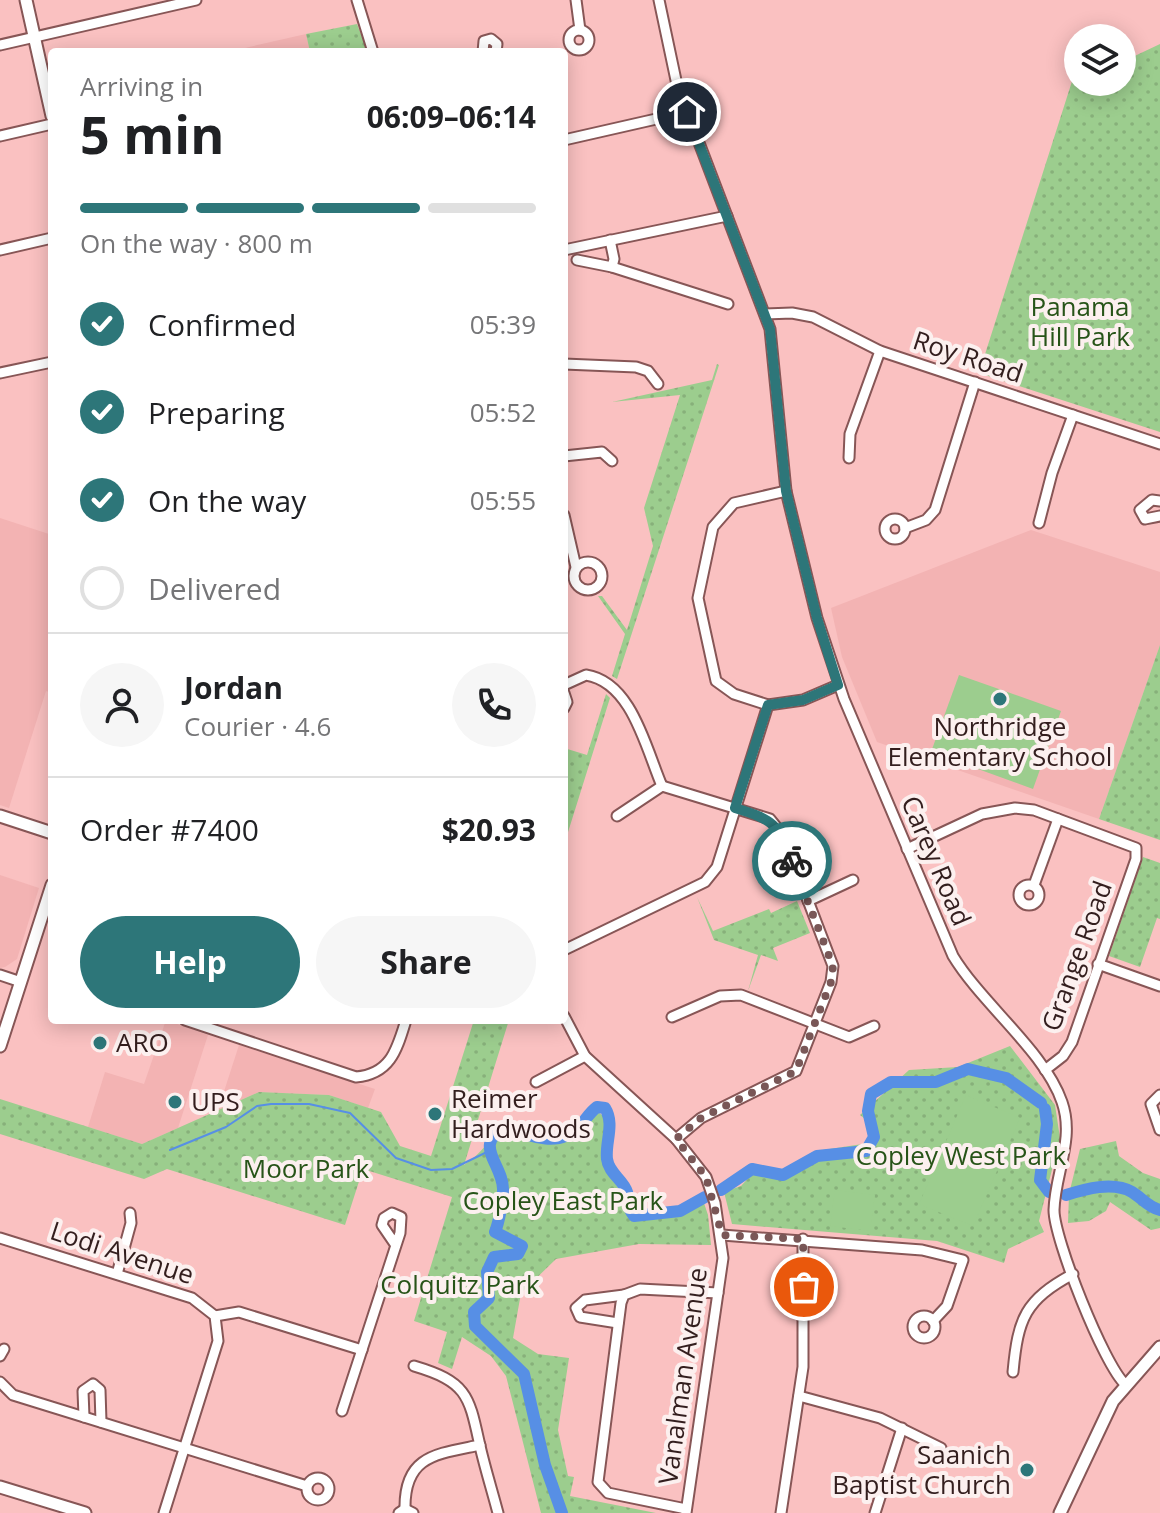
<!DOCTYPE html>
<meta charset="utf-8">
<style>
:root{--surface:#fff;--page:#f6f6f6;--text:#202124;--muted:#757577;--line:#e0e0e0;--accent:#2d7679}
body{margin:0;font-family:"Open Sans",sans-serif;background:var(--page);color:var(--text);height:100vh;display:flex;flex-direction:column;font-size:30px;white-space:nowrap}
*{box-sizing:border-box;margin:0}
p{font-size:26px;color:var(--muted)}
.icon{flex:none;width:44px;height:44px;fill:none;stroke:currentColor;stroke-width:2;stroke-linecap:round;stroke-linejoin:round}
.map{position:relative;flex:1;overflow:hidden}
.side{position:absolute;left:48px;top:48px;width:520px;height:976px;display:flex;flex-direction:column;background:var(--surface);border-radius:8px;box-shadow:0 4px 20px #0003}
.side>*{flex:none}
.buttons{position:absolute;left:1064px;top:24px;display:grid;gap:16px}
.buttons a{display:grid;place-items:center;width:72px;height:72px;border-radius:50%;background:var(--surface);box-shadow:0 4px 20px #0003;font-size:40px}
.pin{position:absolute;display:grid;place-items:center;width:68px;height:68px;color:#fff;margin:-34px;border:4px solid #fff;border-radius:50%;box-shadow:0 2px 8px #0007}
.courier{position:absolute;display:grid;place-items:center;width:80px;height:80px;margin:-40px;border:6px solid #2d7679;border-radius:50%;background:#fff;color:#222;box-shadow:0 2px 10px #0007}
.summary em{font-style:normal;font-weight:700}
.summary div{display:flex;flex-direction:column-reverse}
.summary{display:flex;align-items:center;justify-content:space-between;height:136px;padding:0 32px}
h1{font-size:52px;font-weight:700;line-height:60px}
.bar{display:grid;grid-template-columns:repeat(4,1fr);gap:12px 8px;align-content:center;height:96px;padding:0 32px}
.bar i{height:10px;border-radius:6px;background:var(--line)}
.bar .selected{background:var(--accent)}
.bar p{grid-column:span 4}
.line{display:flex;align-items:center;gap:20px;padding:0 32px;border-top:2px solid var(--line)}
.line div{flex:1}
.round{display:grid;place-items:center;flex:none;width:84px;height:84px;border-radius:42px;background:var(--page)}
ol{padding:0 32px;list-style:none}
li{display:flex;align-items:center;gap:24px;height:88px}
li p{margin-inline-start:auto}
li .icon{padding:8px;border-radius:50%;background:var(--accent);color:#fff;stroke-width:4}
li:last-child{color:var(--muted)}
li i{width:44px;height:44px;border:4px solid var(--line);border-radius:50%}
.primary-button{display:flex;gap:16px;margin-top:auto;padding:16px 32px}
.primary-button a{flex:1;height:92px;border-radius:48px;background:var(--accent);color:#fff;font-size:32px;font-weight:700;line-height:92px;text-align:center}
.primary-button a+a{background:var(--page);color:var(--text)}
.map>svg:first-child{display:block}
</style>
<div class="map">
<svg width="1160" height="1513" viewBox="0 0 1160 1513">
<defs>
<pattern id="grass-dots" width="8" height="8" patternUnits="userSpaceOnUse" patternTransform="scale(2)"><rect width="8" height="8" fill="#9ccd8e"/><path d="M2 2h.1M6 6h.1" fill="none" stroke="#87b07a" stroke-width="1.8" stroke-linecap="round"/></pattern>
</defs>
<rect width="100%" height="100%" fill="#fac1c1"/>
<g fill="#f3b3b3">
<path d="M 306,34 L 310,52 L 227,52 Z"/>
<path d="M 0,518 L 52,535 L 52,693 L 46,691 L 9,808 L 0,805 Z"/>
<path d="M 1031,530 L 1160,572 L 1160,645 L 1099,819 L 877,742 L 842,657 L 831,608 Z"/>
<path d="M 0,875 L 39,888 L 17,959 L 5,967 L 0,968 Z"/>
<path d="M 166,1020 L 208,1035 L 178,1128 L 142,1144 L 88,1127 L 105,1072 L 144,1084 Z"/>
<path d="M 239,1045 L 375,1089 L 368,1108 L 329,1095 L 259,1092 L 218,1110 Z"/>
</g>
<g fill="url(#grass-dots)">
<path d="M 357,24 L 368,52 L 310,52 L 306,34 Z"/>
<path d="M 1160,44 L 1160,432 L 979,373 L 1074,75 L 1078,76 L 1078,82 L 1122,82 L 1122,62 Z"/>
<path d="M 717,364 L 719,365 L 617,679 L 612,676 L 625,634 L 598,596 L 602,596 L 627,630 L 653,546 L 644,508 L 680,395 L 612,402 L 712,380 Z"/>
<path d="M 1160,645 L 1160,840 L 1099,819 Z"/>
<path d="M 606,694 L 610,698 L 564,845 L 564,748 L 587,755 Z"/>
<path d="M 1143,857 L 1160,863 L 1160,919 L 1157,918 L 1140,967 L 1109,956 Z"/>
<path d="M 697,897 L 713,931 L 769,909 L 771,913 L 797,901 L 810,933 L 773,948 L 778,961 L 761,955 L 748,991 L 758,955 L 714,940 Z"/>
<path d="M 474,1020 L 509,1020 L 464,1165 C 509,1136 483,1103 558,1134 L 596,1111 L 608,1119 L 606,1167 L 632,1212 L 672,1211 L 701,1194 L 708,1215 L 711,1245 L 639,1244 L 556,1259 L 521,1293 L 513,1338 L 538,1354 L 569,1358 L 558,1430 L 568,1476 L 574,1477 L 570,1496 L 656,1513 L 541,1513 L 506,1376 L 491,1356 L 462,1337 L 452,1369 L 438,1363 L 447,1332 L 414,1321 L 452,1197 L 363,1169 L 345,1225 L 167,1169 L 144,1179 L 0,1134 L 0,1099 L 142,1144 L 259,1092 L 329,1095 L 381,1112 L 400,1146 L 431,1156 Z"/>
<path d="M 1010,1046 L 1055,1105 L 1060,1138 L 1039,1221 L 1044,1232 L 1008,1249 L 1004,1263 L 937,1241 L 732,1224 L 724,1192 L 741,1186 L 755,1171 L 782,1177 L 796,1164 L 823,1150 L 869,1143 L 869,1122 L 860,1115 L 909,1070 L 958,1067 Z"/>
<path d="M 1116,1141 L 1119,1156 L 1143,1173 L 1160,1179 L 1160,1228 L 1151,1230 L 1110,1202 L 1106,1211 L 1089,1221 L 1068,1223 L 1069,1194 L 1080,1149 Z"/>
</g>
<g fill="#9ccd8e">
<path d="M 959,675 L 1061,711 L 1033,789 L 931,752 Z"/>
<path d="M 966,1095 L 1020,1118 L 973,1226 L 919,1204 Z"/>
<path d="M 835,1190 L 875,1195 L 870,1231 L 830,1226 Z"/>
</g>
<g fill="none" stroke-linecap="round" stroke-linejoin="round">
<path stroke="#578fe5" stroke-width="2" d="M 170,1150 L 226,1127 L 257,1106 L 271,1104 L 309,1104 L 350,1113 L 396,1158 L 431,1170 L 452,1169 L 491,1150"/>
<g stroke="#578fe5" stroke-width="12">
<path d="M 1045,1109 L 1047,1124 L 1040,1180 L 1049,1192"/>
<path d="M 721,1190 L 752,1169 L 783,1175 L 817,1156 L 866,1151 L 874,1137 L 868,1111 L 871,1094 L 891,1082 L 936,1082 L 968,1069 L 1006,1078 L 1041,1103"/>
<path d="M 1066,1195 C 1085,1189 1113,1181 1132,1192 C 1142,1198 1148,1207 1160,1210"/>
<path d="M 562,1513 L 545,1465 L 524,1374 L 475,1326 L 474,1312 L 489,1298 L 487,1272 L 494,1257 L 518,1254 L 522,1246 L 495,1232 C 499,1222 503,1201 503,1190 C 504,1165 469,1142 509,1127 C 532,1138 560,1147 580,1126 C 586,1119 590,1112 597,1107 L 605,1108 C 615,1124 605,1142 607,1159 C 609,1174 623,1179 627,1192 C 630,1202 627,1208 634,1216 L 680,1211 L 705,1197"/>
</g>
<defs>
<g id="minor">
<path d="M 357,0 L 373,52"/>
<path d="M 576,0 L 580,30"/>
<path d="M 659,0 L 677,85 L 770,329 L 786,491 L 817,618 L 844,699 L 953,956 C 982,1004 1045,1052 1062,1102 C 1075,1139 1055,1173 1054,1210 C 1054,1239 1104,1365 1125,1384"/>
<circle cx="579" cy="40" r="10"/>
<path d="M 0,45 L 196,0"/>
<path d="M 483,52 L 484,41 L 491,39 L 497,44 L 496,52"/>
<path d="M 0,136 L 52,124"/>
<path d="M 564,140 L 687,112"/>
<path d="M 610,240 L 614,259 L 612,267"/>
<path d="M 0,250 L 52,238"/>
<path d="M 564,250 L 727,216"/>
<path d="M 577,260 L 612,267 L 728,304"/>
<path d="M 765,314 L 792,313 L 813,317 L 880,351 L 1160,444"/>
<path d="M 564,364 L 636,367 L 648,371 L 658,384"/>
<path d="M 0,373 L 52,362"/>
<path d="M 564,456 L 602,452 L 612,461"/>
<path d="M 849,458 L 850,434 L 880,351"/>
<path d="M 1160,501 L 1152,500 L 1140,510 L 1145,519 L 1160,516"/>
<path d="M 564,515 L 576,567"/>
<circle cx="895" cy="529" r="10"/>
<path d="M 1039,523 L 1052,473 L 1073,415"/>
<path d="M 905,528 L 926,520 L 935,510 L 975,382"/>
<circle cx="588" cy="576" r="14"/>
<path d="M 564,685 L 586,675 C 632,682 646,749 662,786"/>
<path d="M 564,693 L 567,702 L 564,708"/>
<path d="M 768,705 L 734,694 L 716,681 L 698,598 L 713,527 L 734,503 L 786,491"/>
<path d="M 662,786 L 770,819 L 783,835 L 833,966 L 831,982 L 796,1071 L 701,1118 L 676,1139"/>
<path d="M 617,816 L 662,786"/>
<path d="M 907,849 L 982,814 L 1015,808 L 1034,810 L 1136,848 L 1136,859 L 1072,1042 L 1063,1056 L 1045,1070"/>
<circle cx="1029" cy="895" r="10"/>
<path d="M 1034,885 L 1058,819"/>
<path d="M 808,901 L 853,880"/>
<path d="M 564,950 L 705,882 L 717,867 L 768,705 L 803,700 L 838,685"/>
<path d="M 1098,964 L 1160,986"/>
<path d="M 0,975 L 21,982"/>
<path d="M 564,1016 L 585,1056 L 676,1139 L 706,1177 L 715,1203 L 723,1258 L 686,1513"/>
<path d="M 672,1017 L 720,996 L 741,995 L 849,1037 L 874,1026"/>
<path d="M 185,1020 L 356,1077 C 391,1074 397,1049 406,1020"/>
<path d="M 536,1082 L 585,1056"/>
<path d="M 1160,1095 L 1151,1104 L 1160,1130"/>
<path d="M 722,1235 L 922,1250 L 963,1260 L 947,1306 L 933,1321"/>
<path d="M 0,1238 L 192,1298 L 215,1316 L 218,1341 L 164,1513"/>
<path d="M 117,1274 L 131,1223 L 130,1213"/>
<path d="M 215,1316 L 239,1312 L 362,1350"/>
<circle cx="924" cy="1327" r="11"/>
<path d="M 618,1323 L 580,1317 L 576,1308 L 585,1300 L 624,1295"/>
<path d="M 0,1356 L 4,1349"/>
<path d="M 414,1366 C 468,1382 469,1396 480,1446 C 485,1468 492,1490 498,1513"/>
<path d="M 1013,1372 C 1018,1318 1025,1300 1073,1274"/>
<path d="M 0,1382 L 13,1395 L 307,1486"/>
<path d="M 799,1396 L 880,1418 L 941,1448"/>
<path d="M 342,1411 L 400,1233 L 401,1217 L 392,1213 L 384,1218 L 382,1225 L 395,1244"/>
<path d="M 84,1417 L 83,1391 L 93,1384 L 100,1390 L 101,1422"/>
<circle cx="318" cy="1489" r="11"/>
<path d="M 405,1509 C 404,1455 437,1454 480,1445"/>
<path d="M 686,1509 L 608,1493 L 598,1482 L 621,1303 L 624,1295 L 640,1289 L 718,1293"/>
<path d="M 399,1513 L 405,1509 L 413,1513"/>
<path d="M 781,1513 L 803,1367 L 803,1239"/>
<path d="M 875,1513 L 902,1428"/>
</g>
<g id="major">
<path d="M 26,0 L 52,116"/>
<path d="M 0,816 L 52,833"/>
<path d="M 0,1046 L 52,885"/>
<path d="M 0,1487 L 85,1513"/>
<path d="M 1060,1513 L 1113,1401 L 1160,1347"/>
</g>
</defs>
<use href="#minor" stroke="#875656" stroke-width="13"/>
<use href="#major" stroke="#875656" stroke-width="15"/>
<use href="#minor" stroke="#fff" stroke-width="9"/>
<use href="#major" stroke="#fff" stroke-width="11"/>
</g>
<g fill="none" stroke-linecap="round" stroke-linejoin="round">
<path stroke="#795757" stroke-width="8" stroke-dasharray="0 14.4" d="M 792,861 L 833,966 L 831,982 L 796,1071 L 701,1118 L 676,1139 L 706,1177 L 722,1235 L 803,1239 L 804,1287"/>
<path stroke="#2d7679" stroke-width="10" d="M 687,112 L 770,329 L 786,491 L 817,618 L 838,685 L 803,700 L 768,705 L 735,808 C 774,820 778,824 792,861"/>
</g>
<g fill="#2d7679" stroke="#fcf0ef" stroke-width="3">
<circle cx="1000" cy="699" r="8"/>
<circle cx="100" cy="1043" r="8"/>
<circle cx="175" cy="1102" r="8"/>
<circle cx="435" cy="1114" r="8"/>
<circle cx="1027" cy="1470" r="8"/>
</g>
<g text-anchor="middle" stroke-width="8" stroke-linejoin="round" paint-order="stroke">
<g font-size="26" fill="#275418" stroke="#fcf0ef">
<text x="1080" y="316">Panama<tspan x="1080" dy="30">Hill Park</tspan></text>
<text x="961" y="1165">Copley West Park</text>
<text x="306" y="1178">Moor Park</text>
<text x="563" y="1210">Copley East Park</text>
<text x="460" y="1294">Colquitz Park</text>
</g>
<g font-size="26" fill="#331e1e" stroke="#fcf0ef">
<text transform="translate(968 357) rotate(18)" y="9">Roy Road</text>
<text transform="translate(936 861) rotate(67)" y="9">Carey Road</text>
<text transform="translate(1077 956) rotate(-70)" y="9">Grange Road</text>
<text transform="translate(122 1253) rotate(18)" y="9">Lodi Avenue</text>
<text transform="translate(683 1376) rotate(-82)" y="9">Vanalman Avenue</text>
</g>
<g font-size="26" fill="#331e1e" stroke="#fcf0ef" text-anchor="start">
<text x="1000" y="736" text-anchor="middle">Northridge<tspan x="1000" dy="30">Elementary School</tspan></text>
<text x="116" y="1052">ARO</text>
<text x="451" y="1108">Reimer<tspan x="451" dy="30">Hardwoods</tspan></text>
<text x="191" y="1111">UPS</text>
<text x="1011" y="1464" text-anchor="end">Saanich<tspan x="1011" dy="30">Baptist Church</tspan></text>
</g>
</g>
</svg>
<div class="buttons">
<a><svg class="icon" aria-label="layers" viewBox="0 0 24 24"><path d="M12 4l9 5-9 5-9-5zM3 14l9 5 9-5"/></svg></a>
</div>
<div class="pin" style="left:804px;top:1287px;background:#ea580c"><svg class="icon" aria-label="bag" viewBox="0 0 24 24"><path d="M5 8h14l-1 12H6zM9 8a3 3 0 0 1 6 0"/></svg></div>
<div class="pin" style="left:687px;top:112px;background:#1f2937"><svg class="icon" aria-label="home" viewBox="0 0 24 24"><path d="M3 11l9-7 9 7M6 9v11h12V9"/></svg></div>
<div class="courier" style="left:792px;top:861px"><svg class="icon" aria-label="bike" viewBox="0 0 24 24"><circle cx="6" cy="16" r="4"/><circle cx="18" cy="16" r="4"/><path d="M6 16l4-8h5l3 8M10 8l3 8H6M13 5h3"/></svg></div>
<section class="side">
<div class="summary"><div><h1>5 min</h1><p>Arriving in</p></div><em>06:09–06:14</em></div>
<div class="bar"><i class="selected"></i><i class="selected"></i><i class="selected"></i><i></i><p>On the way · 800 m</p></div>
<ol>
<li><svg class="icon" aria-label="check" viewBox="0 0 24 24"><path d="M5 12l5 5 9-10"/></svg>Confirmed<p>05:39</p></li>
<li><svg class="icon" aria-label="check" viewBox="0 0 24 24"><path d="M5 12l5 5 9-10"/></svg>Preparing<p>05:52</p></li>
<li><svg class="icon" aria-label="check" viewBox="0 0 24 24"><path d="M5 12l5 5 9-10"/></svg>On the way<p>05:55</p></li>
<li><i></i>Delivered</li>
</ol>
<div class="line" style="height:144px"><a class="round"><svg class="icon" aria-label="person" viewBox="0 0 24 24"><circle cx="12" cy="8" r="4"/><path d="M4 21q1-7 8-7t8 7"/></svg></a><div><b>Jordan</b><p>Courier · 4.6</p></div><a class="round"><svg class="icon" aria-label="phone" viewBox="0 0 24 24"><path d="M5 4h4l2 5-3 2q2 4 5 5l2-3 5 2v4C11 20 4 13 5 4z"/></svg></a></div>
<div class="line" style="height:104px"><div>Order #7400</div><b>$20.93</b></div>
<div class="primary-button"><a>Help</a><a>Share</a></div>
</section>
</div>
